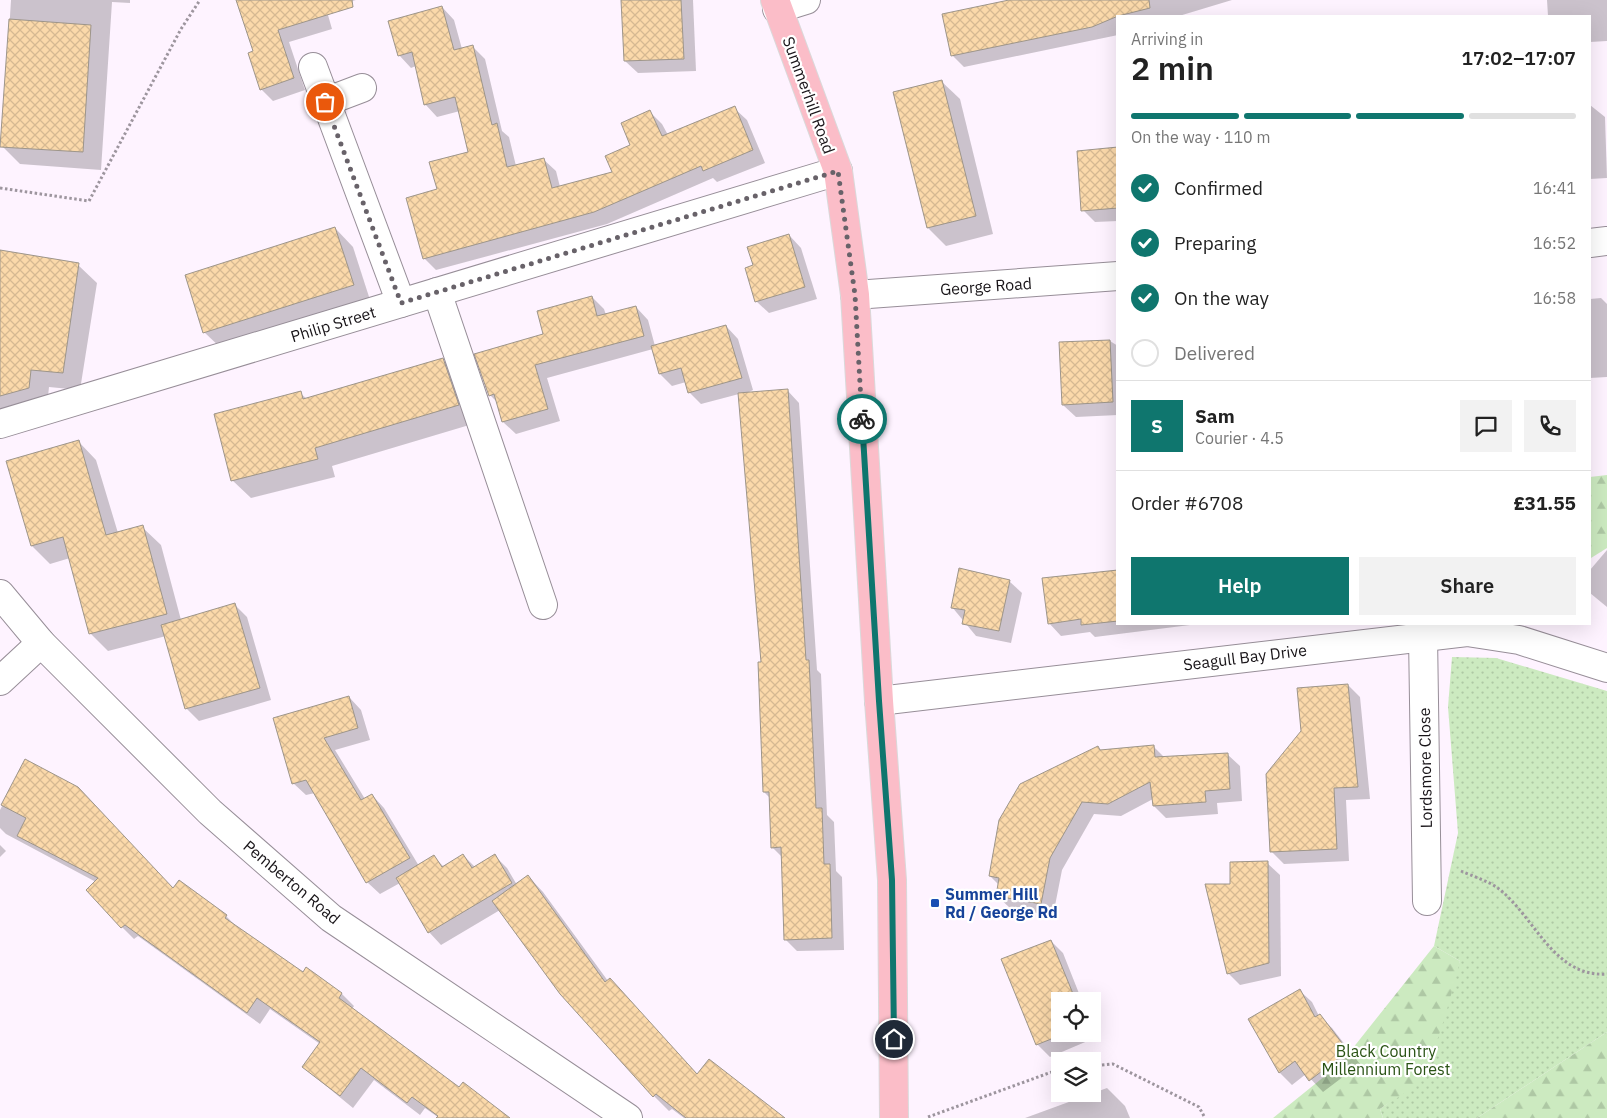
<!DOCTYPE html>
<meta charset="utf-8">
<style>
:root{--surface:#fff;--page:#f2f2f2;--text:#222;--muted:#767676;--line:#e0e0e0;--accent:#0f766e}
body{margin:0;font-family:"IBM Plex Sans",sans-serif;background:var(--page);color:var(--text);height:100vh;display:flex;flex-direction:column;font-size:19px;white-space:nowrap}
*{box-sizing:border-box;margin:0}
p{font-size:16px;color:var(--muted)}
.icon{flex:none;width:28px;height:28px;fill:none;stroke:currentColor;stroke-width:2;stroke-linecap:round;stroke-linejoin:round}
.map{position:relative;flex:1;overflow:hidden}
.panel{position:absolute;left:1116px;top:15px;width:475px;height:610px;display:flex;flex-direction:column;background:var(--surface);border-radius:0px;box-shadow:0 5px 20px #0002}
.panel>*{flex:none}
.buttons{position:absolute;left:1051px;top:992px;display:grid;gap:10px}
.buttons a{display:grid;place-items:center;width:50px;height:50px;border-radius:0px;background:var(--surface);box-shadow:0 5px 20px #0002;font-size:25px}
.pin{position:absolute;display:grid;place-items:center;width:42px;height:42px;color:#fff;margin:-21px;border:2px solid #fff;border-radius:50%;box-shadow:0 1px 5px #0007}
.courier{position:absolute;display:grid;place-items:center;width:50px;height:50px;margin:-25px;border:4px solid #0f766e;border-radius:50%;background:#fff;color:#222;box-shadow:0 1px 6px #0007}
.summary em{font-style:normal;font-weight:600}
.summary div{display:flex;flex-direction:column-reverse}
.summary{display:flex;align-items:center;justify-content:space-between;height:85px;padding:0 15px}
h1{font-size:32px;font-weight:600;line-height:38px}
.bar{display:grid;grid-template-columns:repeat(4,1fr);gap:8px 5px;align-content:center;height:60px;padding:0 15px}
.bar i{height:6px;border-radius:4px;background:var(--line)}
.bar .selected{background:var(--accent)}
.bar p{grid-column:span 4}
.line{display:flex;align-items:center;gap:12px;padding:0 15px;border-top:1px solid var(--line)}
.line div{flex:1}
.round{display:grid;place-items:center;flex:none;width:52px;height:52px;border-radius:0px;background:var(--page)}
ol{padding:0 15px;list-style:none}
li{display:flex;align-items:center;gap:15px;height:55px}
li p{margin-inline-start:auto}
li .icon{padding:5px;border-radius:50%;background:var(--accent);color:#fff;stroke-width:4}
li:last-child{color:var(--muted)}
li i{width:28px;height:28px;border:2px solid var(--line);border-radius:50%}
.button{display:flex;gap:10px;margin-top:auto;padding:10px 15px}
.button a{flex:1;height:58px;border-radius:0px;background:var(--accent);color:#fff;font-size:20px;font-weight:600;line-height:58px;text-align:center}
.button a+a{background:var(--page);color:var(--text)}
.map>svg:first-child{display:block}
</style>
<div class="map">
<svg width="1607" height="1118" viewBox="0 0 1607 1118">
<defs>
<pattern id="grass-dots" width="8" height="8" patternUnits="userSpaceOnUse" patternTransform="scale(1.25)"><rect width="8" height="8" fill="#cceac0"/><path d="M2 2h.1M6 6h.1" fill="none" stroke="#aec8a4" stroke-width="1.8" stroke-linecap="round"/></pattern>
<pattern id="forest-firs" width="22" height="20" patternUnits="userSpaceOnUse" patternTransform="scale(1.25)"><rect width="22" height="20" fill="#cceac0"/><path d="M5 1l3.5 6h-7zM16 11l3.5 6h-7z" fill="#aec8a4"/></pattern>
<pattern id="building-cross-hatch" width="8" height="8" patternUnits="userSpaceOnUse" patternTransform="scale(1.25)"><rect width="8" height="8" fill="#fbd9aa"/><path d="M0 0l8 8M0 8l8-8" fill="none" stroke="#d6b992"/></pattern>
</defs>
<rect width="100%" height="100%" fill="#fef3ff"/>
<path fill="url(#grass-dots)" d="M 1452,657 L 1496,658 L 1607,691 L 1607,1032 L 1477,1118 L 1383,1118 L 1380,1109 L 1412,1086 L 1460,961 L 1434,946 L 1458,833 L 1448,707 Z"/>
<g fill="url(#forest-firs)">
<path d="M 1607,475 L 1607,548 L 1591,558 L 1590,477 Z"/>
<path d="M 1434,946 L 1460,961 C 1451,994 1436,1062 1412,1087 C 1403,1095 1390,1102 1380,1109 L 1383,1118 L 1273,1118 L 1341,1063 Z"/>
<path d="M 1607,1032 L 1607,1118 L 1477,1118 Z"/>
</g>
<g fill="#0003">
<path d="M 11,0 L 130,0 L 130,3 L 112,2 L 101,170 L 20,164 L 2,146 Z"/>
<path d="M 238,0 L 356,0 L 326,8 L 332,29 L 289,42 L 305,90 L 273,101 L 261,89 L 254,52 Z"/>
<path d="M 623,0 L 693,0 L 696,71 L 638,73 L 625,61 Z"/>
<path d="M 1016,0 L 1232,0 L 1179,16 L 1118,16 L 1118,35 L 964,67 L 952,55 Z"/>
<path d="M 1547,0 L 1607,0 L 1607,41 L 1590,42 L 1590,16 L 1548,16 Z"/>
<path d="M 442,7 L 454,20 L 462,49 L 473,47 L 485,59 L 502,131 L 509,137 L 516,166 L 543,159 L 556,171 L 560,187 L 614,173 L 650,112 L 662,124 L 668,135 L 734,108 L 747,120 L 765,163 L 717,182 L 713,178 L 607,224 L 436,270 L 424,258 L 469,152 L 460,111 L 437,117 L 425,104 L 416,66 L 411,68 L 399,55 Z"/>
<path d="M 941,81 L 960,99 L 993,234 L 946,246 L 928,228 Z"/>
<path d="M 1590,105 L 1605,117 L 1607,178 L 1590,179 Z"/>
<path d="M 1118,149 L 1118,221 L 1095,222 L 1083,210 Z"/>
<path d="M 335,228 L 353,247 L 371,303 L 223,350 L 204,332 Z"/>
<path d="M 789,235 L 801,248 L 817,299 L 769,313 L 756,301 L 754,266 Z"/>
<path d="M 0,251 L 78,265 L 97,283 L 80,390 L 49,387 L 47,406 L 0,418 Z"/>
<path d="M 592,297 L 604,309 L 606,315 L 636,307 L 648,320 L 655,346 L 726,326 L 738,339 L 753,390 L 745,394 L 787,390 L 799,403 L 817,670 L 821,674 L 827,815 L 834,822 L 836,871 L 842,877 L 844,950 L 797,951 L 785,939 L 782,857 L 772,847 L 770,798 L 764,792 L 762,663 L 739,394 L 701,404 L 689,392 L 686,382 L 672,386 L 660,374 L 653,349 L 547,378 L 560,421 L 516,434 L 503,422 L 498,403 L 490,395 L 544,335 Z"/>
<path d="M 1601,298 L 1607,304 L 1607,377 L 1590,378 L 1590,299 Z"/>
<path d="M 1110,341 L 1118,346 L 1118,415 L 1076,417 L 1063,405 Z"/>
<path d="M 442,359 L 461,377 L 476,423 L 332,466 L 335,477 L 251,498 L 232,480 L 300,393 L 307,399 Z"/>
<path d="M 78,441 L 96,460 L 118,533 L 142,527 L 161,545 L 181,620 L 235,605 L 247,617 L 271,700 L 199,721 L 187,709 L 166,636 L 108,651 L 90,633 L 70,558 L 50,564 L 32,546 Z"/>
<path d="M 1607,550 L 1607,607 L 1590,593 L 1590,570 Z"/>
<path d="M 1118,571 L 1118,624 L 1198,624 L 1095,637 L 1090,632 L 1061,636 L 1049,623 Z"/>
<path d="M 1009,581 L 1022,593 L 1011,643 L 976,636 L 952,607 Z"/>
<path d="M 1348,685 L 1360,697 L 1370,799 L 1346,800 L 1349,861 L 1284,864 L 1271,851 Z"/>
<path d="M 349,697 L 361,710 L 370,740 L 335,750 L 365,799 L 372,795 L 384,808 L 419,866 L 434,857 L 444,867 L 463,855 L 475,867 L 495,856 L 507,868 L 517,885 L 528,876 L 543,892 L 608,981 L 698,1075 L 783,1118 L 684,1118 L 672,1109 L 669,1111 L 654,1096 L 500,910 L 441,945 L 429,932 L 400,883 L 380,894 L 367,882 L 315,793 L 306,795 L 293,783 Z"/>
<path d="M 1154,747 L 1165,758 L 1227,754 L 1240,766 L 1242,801 L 1217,803 L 1218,814 L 1166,818 L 1154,806 L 1153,799 L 1121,816 L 1094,814 L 1062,870 L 1053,916 L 1010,908 L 997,896 L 999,885 L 990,876 L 1098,748 L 1102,751 Z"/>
<path d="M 26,761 L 174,890 L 226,916 L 238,928 L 303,973 L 306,969 L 342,994 L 354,1006 L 352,1009 L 460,1089 L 508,1118 L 439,1118 L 425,1108 L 420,1115 L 374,1080 L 353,1108 L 303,1067 L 320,1044 L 270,1009 L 260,1024 L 138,936 L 134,939 L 122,927 L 96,882 L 6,834 L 0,828 L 0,810 Z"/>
<path d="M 0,845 L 6,851 L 0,857 Z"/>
<path d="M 1267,863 L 1280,875 L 1281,976 L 1240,985 L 1228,973 L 1231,885 Z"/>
<path d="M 1051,941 L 1063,953 L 1082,1001 L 1060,1001 L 1060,1034 L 1092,1034 L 1092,1026 L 1097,1037 L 1050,1057 L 1037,1044 Z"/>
<path d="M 1299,990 L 1312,1002 L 1319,1016 L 1332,1028 L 1360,1064 L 1323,1092 L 1306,1074 L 1292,1085 L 1280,1073 L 1250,1019 Z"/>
<path d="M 1107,1088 L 1125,1106 L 1130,1118 L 1025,1118 Z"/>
</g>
<g fill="url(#building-cross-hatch)" stroke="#9d958a">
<path d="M 236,0 L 352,0 L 353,7 L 278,30 L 294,78 L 260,90 L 248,53 L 253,51 Z"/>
<path d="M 621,0 L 681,0 L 684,59 L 624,61 Z"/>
<path d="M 1009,0 L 1149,0 L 1150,8 L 1118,16 L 1092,27 L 951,56 L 942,14 Z"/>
<path d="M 442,6 L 454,50 L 473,45 L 492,125 L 497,123 L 507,167 L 544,158 L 552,188 L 612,172 L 605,156 L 630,145 L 621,123 L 650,110 L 662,136 L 735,106 L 753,150 L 703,171 L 701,166 L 594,212 L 423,259 L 406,198 L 437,189 L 429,162 L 468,152 L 455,97 L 424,105 L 412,52 L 398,56 L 388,21 Z"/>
<path d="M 9,19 L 91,25 L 83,152 L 0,147 Z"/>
<path d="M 942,80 L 976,216 L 927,228 L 893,92 Z"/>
<path d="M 1118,147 L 1118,208 L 1081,211 L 1077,151 Z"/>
<path d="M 335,227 L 354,285 L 203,333 L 185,275 Z"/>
<path d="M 789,234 L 805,287 L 755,302 L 745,268 L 753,265 L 747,247 Z"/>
<path d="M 0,250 L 79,263 L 63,373 L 31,370 L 29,388 L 0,396 Z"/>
<path d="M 592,296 L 597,316 L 636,306 L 644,336 L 535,365 L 548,409 L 502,422 L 494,394 L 489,396 L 474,354 L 543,334 L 537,311 Z"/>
<path d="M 726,325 L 742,378 L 688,393 L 681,368 L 659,374 L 651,346 Z"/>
<path d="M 1110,340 L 1113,402 L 1062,405 L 1059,342 Z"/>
<path d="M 443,358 L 459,405 L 315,448 L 318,459 L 231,481 L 214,414 L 301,391 L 303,399 Z"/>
<path d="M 788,389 L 806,660 L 809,660 L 816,808 L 822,808 L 824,864 L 830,864 L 832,938 L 784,940 L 781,847 L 771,848 L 769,792 L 763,792 L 758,662 L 761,662 L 738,393 Z"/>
<path d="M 79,440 L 106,535 L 143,525 L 167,614 L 89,634 L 63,537 L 31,546 L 6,461 Z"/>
<path d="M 959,568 L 1010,580 L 999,631 L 962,624 L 965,610 L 951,608 Z"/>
<path d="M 1118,570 L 1118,621 L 1081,625 L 1081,619 L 1048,624 L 1042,578 Z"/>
<path d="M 235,603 L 260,688 L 185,709 L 161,625 Z"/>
<path d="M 1348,684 L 1358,787 L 1334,788 L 1337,849 L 1270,852 L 1266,774 L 1301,731 L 1297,688 Z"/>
<path d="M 349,696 L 358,728 L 324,738 L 361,800 L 372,794 L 410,858 L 366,883 L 306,780 L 292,784 L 273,718 Z"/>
<path d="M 1154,745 L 1155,757 L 1228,753 L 1230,789 L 1205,791 L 1206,802 L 1153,806 L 1150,782 L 1108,804 L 1082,802 L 1050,858 L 1041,904 L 996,896 L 999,878 L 989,876 L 999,820 L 1020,784 L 1098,746 L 1100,750 Z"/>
<path d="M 25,759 L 78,787 L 173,888 L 179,880 L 227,915 L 225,918 L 303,972 L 306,967 L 342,993 L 339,998 L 459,1087 L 463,1082 L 510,1118 L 436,1118 L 438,1116 L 412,1097 L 407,1103 L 361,1068 L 340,1096 L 302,1067 L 320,1042 L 257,998 L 247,1013 L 125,925 L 121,928 L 86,890 L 98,878 L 17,836 L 26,818 L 1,805 Z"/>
<path d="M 463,854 L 472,868 L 495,854 L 512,883 L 428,933 L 396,878 L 434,855 L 442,867 Z"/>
<path d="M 1268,861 L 1269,963 L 1227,974 L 1205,884 L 1230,884 L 1230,862 Z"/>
<path d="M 528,875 L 605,982 L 610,978 L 697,1074 L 709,1059 L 785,1118 L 686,1118 L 656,1094 L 653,1097 L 560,994 L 492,901 Z"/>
<path d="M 1051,940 L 1076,1001 L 1060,1001 L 1060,1034 L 1064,1034 L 1036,1045 L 1001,959 Z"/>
<path d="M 1300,989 L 1315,1017 L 1320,1014 L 1348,1051 L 1309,1081 L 1295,1061 L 1279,1073 L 1248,1019 Z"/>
</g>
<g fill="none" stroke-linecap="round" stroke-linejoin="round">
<defs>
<g id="minor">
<path d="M 777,9 L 806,0"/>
<path d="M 313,67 L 401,303"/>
<path d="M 325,102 L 362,88"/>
<path d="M 1590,243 L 1607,241"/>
<path d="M 437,292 L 543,605"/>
<path d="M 855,295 L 1118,276"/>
<path d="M 0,424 L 838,171"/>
<path d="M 0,594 L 41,643 L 210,812 L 331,918 L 628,1118"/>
<path d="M 1423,635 L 1427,901"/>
<path d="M 0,681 L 41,643"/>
<path d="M 879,701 L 1467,632 L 1519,640 L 1607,668"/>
</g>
<path id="major" d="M 775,0 L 838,171 L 855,295 L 879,701 L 892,880 L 894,1118"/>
</defs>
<use href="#minor" stroke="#978e98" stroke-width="30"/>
<use href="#major" stroke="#dad9da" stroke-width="30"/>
<g stroke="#9d959e" stroke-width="3" stroke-dasharray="2.5 2.5" stroke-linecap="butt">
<path d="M 0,188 L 89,201 L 181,29 L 200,0"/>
<path d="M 1461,871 C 1472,876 1489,881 1499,889 C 1535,917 1554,978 1607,974"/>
<path d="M 1092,1066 L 1113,1064 L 1199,1107 L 1205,1118"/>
<path d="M 928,1117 L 1060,1069"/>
</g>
<use href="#minor" stroke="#fff" stroke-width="28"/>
<use href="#major" stroke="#fbbdc8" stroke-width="28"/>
</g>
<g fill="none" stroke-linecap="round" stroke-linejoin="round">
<path stroke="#686269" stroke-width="5" stroke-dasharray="0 9" d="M 325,102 L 401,303 L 838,171 L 855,295 L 862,419"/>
<path stroke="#0f766e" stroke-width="6" d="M 862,419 L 879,701 L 892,880 L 894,1039"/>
</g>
<rect fill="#1a4fb4" stroke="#fff" stroke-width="2" x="930" y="898" width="10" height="10" rx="2.5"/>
<g text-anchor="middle" stroke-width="4.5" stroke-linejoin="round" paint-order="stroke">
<g font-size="16" fill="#181418" stroke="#fff">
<text transform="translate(809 95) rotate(70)" y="6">Summerhill Road</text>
<text transform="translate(986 286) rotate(-4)" y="6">George Road</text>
<text transform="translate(333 324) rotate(-17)" y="6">Philip Street</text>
<text transform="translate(1245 657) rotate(-7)" y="6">Seagull Bay Drive</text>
<text transform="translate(1425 768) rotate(-91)" y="6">Lordsmore Close</text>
<text transform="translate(292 882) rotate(40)" y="6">Pemberton Road</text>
</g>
<g font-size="16" font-weight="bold" fill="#164399" stroke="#fff" text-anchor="start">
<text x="945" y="900">Summer Hill<tspan x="945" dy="18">Rd / George Rd</tspan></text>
</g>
<g font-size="16" fill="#2a5315" stroke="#fff">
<text x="1386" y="1057">Black Country<tspan x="1386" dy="18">Millennium Forest</tspan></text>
</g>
</g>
</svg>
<div class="buttons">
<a><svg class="icon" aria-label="locate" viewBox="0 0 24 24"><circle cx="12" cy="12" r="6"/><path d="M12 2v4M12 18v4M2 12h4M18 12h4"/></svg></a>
<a><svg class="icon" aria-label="layers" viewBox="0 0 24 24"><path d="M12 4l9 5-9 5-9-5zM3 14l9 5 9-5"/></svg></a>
</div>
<div class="pin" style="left:325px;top:102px;background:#ea580c"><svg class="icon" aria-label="bag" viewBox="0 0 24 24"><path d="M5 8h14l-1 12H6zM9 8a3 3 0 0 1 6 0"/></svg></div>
<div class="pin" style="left:894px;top:1039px;background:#1f2937"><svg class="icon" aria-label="home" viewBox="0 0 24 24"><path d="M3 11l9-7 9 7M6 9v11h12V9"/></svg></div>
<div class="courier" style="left:862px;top:419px"><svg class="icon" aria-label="bike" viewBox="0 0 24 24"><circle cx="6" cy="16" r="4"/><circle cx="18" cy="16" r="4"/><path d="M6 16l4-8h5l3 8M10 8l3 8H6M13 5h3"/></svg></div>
<section class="panel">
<div class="summary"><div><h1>2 min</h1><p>Arriving in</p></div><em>17:02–17:07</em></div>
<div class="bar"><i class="selected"></i><i class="selected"></i><i class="selected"></i><i></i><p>On the way · 110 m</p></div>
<ol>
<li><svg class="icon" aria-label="check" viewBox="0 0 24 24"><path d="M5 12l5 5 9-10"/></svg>Confirmed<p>16:41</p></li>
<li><svg class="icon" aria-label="check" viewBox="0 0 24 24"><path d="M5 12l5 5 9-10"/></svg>Preparing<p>16:52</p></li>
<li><svg class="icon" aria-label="check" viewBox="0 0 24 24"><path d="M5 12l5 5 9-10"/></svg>On the way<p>16:58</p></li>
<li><i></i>Delivered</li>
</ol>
<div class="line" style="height:90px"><b class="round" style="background:var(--accent);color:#fff">S</b><div><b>Sam</b><p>Courier · 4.5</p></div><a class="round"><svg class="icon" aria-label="chat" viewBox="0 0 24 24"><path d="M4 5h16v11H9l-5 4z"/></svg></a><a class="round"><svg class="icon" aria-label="phone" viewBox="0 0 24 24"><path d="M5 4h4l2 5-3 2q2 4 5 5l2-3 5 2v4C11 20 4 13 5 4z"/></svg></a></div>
<div class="line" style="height:65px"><div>Order #6708</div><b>£31.55</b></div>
<div class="button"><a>Help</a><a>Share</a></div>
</section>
</div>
